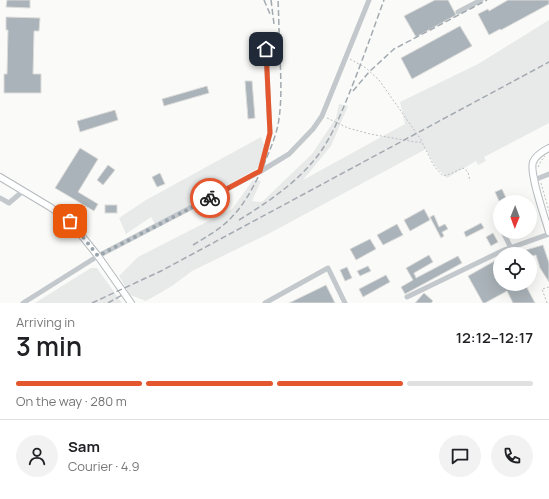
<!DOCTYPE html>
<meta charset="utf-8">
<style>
:root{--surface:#fff;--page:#f2f2f2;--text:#202124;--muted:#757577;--line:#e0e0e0;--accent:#e4572e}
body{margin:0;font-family:Manrope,sans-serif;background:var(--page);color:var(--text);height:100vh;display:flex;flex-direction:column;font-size:15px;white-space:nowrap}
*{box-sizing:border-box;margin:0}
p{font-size:13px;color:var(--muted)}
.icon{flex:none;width:22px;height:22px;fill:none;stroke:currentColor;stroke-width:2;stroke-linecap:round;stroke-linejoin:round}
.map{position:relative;height:303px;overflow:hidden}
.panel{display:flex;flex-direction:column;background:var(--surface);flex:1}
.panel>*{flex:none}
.needle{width:26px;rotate:181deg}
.controls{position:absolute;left:493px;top:195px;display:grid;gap:8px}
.controls a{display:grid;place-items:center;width:44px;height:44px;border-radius:50%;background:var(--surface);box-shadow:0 4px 16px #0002;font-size:20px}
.pin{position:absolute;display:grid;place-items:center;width:34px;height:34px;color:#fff;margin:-17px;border-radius:8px;box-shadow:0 2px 6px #0006}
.courier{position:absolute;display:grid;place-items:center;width:40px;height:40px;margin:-20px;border:3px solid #e4572e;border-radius:50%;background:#fff;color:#222;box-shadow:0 1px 5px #0007}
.overview em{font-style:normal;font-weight:600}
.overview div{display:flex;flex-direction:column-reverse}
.overview{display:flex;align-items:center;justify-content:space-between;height:68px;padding:0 16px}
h1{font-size:26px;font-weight:600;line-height:30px}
.bar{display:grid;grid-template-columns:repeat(4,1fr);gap:6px 4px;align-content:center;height:48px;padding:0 16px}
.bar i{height:5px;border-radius:3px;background:var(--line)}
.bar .selected{background:var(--accent)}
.bar p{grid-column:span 4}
.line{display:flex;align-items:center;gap:10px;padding:0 16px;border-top:1px solid var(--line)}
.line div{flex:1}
.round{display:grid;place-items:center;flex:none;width:42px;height:42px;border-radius:21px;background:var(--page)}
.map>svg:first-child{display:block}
</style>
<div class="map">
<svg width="549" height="303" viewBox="0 0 549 303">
<rect width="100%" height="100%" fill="#fafaf8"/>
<g fill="#e8e9e9">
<path d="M 549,20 L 549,123 L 484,157 L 486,161 L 478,165 L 476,161 L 447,178 L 435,166 L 426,149 L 270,233 L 192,271 L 172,286 L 146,301 L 130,295 L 119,276 L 138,257 L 232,209 L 253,180 L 261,181 L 252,201 L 262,202 L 312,154 L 336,118 L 339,104 L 348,106 L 331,146 L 303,180 L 405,124 L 400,102 L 478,64 Z"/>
<path d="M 261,137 L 265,147 L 260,167 L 183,210 L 155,224 L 151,217 L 126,234 L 119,218 L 146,200 Z"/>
<path d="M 91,268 L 97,268 L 122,303 L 35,303 Z"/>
</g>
<g fill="#aab3b9" stroke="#dcdcda">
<path d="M 7,0 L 30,0 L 30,8 L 6,7 Z"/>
<path d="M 435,0 L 448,0 L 456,15 L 416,37 L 404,16 Z"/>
<path d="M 508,0 L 549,0 L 549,4 L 501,30 L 500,29 L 489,35 L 478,14 L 488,9 L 489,11 Z"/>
<path d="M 6,17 L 40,18 L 39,31 L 34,31 L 33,74 L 41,74 L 41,93 L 4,93 L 4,74 L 7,74 L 8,30 L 6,30 Z"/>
<path d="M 460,26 L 472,46 L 412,79 L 401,58 Z"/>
<path d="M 245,81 L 252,81 L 255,118 L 248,119 Z"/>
<path d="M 207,86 L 209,93 L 164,106 L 162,99 Z"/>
<path d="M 115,110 L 118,120 L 80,132 L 77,121 Z"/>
<path d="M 80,148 L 98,159 L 78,192 L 98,204 L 94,211 L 55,188 Z"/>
<path d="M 108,165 L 115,170 L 103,185 L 97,180 Z"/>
<path d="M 160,173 L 165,184 L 157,187 L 152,177 Z"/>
<path d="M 502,189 L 506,198 L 499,201 L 495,192 Z"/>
<rect x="105" y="205" width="12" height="8"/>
<path d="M 424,209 L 430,220 L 410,231 L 404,220 Z"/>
<path d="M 434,215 L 439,227 L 445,224 L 448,229 L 442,232 L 444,236 L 441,238 L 430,217 Z"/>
<path d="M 481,223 L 484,228 L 466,237 L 464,232 Z"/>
<path d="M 397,224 L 403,235 L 383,245 L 377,235 Z"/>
<path d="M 493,233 L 498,242 L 491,246 L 486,237 Z"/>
<path d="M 370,239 L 376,249 L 356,260 L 350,249 Z"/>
<path d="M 543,245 L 549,263 L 549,282 L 540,268 L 536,255 L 530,256 L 530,254 L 529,254 L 526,250 Z"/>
<path d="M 429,255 L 433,262 L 414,273 L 416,278 L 458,256 L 462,263 L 405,294 L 401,287 L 413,280 L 406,268 Z"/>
<path d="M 500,258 L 500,284 L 525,284 L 535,303 L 513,303 L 507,291 L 485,303 L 483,303 L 468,276 Z"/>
<path d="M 368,266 L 371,271 L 360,276 L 357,271 Z"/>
<path d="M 347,267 L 352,278 L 345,281 L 340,270 Z"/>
<path d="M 386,275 L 390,282 L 363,297 L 359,289 Z"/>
<path d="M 326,285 L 335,303 L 289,303 Z"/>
<path d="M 424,293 L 433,301 L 431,303 L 415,303 Z"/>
</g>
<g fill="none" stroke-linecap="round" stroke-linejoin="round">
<defs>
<g id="major">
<path d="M 549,148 C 543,151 536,155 533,162 C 529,173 545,218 549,232"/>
<path d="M 0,177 L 50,207 L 70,221 L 98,256 L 131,303"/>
</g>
</defs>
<use href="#major" stroke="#b5babe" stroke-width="8"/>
<g stroke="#bbbfc2" stroke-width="1" stroke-dasharray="2 2" stroke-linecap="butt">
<path d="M 350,59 L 366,68 L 379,80 L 422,141"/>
<path d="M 327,118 L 348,128 L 370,134 L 415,142 L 422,142 L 434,166 L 443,176 L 450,174 L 463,168 L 468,172 L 470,181"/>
<path d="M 538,167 L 541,161 L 545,156"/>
<path d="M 541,183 L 549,211"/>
<path d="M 547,303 L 542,289 L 549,287"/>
</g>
<g stroke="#c3c8cc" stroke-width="5">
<path d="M 458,12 L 481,0"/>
<path d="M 261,171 L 270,133 L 265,35"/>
<path d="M 534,180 L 549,174"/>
<path d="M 0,198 L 9,203 L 23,191"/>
<path d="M 503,232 L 511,248"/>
<path d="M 407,297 L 504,250 L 549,234"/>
<path d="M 23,303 L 98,256 L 261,171 L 289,154 L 313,129 L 322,116 L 369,0"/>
<path d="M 265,303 L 328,268 L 345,303"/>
</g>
<use href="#major" stroke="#fff" stroke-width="6"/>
<g stroke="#a2aab0" stroke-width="1.5" stroke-dasharray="6 3" stroke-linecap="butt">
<path d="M 264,0 L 270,14"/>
<path d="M 271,0 L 274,24"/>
<path d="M 353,91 L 369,72 L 394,49 L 487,0"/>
<path d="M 239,220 C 268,202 298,182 319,154 C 333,135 342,111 351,89 C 363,59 373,30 384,0"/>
<path d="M 193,245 C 206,237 219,230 230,219 C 243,206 252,190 260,173 C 267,157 274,142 278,125 C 282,103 281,80 280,58 C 279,39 279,19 278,0"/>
<path d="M 92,303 L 161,271 L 549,62"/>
<path d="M 108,303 L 122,295"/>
</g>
</g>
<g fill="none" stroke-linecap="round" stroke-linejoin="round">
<path stroke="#99a4ac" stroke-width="4" stroke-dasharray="0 7.2" d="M 70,221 L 98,256 L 210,198"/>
<path stroke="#e4572e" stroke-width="5" d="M 210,198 L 260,171 L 270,133 L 266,49"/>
</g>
</svg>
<div class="controls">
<a><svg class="needle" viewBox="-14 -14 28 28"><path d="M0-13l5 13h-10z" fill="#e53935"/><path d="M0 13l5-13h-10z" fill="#757577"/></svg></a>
<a><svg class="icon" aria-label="locate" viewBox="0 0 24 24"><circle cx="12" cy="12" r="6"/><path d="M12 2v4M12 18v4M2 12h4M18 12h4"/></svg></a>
</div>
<div class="pin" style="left:70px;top:221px;background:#ea580c"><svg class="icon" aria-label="bag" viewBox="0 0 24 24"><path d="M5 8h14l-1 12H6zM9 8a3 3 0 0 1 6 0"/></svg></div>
<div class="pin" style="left:266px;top:49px;background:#1f2937"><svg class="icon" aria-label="home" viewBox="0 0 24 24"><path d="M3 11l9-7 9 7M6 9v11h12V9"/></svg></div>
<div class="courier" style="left:210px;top:198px"><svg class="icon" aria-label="bike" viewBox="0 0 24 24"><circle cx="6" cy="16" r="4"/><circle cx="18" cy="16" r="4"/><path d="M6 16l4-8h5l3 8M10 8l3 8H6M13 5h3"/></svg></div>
</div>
<section class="panel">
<div class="overview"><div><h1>3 min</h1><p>Arriving in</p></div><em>12:12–12:17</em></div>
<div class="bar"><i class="selected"></i><i class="selected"></i><i class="selected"></i><i></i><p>On the way · 280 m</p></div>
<div class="line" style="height:72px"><a class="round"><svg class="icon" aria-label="person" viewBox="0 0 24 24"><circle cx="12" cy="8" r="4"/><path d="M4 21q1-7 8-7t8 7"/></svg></a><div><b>Sam</b><p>Courier · 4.9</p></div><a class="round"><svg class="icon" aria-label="chat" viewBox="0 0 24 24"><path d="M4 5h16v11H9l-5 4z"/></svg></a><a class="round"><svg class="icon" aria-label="phone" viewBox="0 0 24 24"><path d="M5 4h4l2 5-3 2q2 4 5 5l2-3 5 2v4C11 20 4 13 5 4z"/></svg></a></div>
</section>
